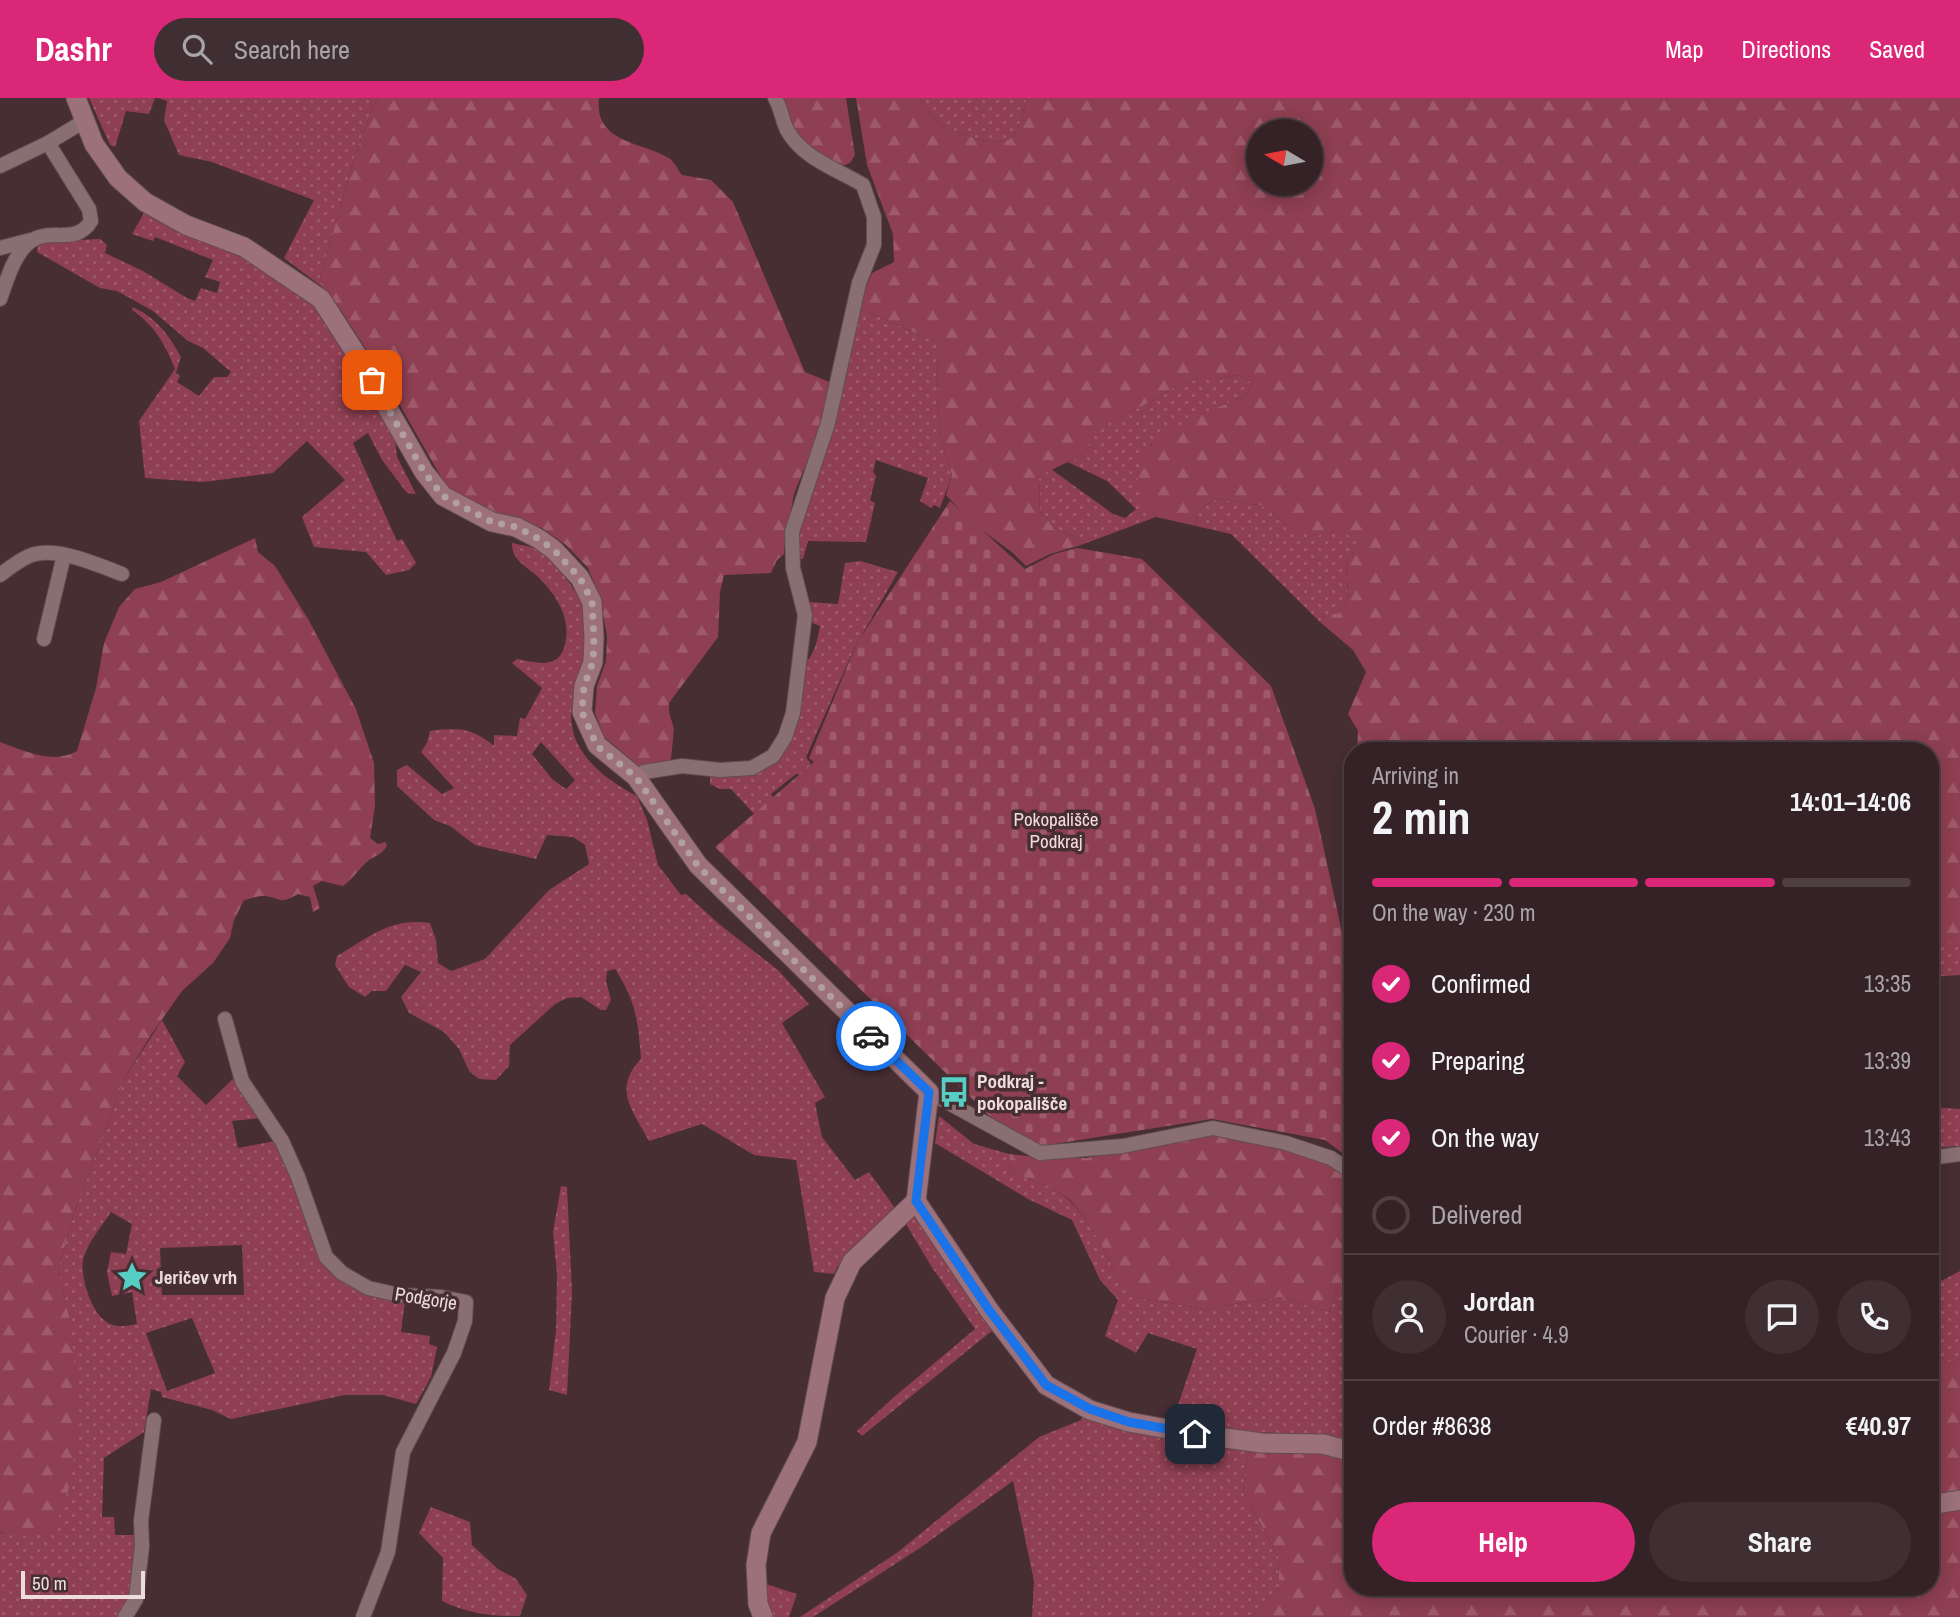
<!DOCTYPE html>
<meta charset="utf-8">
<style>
:root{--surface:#342226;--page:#3f2f32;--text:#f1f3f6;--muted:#a9a4a7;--line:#4e3f43;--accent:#db2777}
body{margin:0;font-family:"Archivo Narrow",sans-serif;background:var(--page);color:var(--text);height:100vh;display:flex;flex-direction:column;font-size:26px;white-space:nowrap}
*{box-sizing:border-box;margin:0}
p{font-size:23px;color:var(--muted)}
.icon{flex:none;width:38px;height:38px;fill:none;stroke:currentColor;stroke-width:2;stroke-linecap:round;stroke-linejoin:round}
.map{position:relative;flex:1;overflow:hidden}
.details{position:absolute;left:1344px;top:644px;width:595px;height:854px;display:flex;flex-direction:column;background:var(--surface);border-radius:28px;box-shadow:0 4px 18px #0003,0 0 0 2px var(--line)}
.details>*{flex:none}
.needle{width:46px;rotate:280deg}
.tools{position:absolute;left:1246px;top:21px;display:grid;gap:14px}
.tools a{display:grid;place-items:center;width:77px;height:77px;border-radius:50%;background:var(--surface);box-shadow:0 4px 18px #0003,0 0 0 2px var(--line);font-size:35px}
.scale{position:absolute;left:21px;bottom:18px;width:124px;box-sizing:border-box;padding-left:7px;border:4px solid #ecdcde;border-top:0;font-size:19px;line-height:24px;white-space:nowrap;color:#ecdcde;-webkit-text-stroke:5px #462e33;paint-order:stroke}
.pin{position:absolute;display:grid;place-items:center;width:60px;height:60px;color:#fff;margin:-30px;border-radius:14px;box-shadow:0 4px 10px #0006}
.courier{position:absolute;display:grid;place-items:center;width:70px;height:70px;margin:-35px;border:5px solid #1a73e8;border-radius:50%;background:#fff;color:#222;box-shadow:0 2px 9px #0007}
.overview em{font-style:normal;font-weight:700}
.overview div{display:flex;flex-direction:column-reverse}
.overview{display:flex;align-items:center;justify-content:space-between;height:119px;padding:0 28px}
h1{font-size:46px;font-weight:700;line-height:52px}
.bar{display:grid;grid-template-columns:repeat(4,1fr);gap:10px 7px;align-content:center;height:84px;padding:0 28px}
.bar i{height:9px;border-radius:5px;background:var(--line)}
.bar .selected{background:var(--accent)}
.bar p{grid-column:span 4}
.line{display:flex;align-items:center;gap:18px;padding:0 28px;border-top:2px solid var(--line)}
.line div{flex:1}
.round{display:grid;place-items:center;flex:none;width:74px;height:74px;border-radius:37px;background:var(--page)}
ol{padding:0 28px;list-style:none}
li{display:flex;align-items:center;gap:21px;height:77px}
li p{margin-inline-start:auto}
li .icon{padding:7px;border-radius:50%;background:var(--accent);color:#fff;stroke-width:4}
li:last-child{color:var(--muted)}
li i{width:38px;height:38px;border:4px solid var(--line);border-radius:50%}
.primary-button{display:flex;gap:14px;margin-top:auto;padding:14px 28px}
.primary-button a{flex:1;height:80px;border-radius:42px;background:var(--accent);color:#fff;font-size:28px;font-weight:700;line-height:80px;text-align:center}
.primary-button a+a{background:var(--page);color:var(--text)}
header{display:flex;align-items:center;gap:42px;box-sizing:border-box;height:98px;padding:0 35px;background:var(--accent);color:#fff}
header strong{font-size:33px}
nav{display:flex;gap:38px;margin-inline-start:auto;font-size:24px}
.search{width:490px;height:63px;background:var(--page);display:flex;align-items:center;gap:18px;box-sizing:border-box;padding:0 24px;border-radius:38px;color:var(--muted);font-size:26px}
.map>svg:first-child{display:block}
</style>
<header>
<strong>Dashr</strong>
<div class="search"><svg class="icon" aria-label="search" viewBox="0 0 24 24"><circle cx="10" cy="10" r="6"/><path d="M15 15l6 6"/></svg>Search here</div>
<nav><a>Map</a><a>Directions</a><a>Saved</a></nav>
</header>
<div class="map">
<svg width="1960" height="1519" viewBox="0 0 1960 1519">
<defs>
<pattern id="green-dots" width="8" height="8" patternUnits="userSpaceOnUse" patternTransform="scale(1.75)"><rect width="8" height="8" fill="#8e3f52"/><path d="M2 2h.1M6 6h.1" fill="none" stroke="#9e5a6a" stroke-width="1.8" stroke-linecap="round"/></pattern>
<pattern id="forest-firs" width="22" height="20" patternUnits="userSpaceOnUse" patternTransform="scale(1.75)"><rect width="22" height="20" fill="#8e3f52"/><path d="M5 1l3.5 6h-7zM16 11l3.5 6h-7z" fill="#9e5a6a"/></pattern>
<pattern id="cemetery-stones" width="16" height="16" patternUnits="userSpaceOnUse" patternTransform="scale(1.75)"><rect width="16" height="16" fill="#8e3f52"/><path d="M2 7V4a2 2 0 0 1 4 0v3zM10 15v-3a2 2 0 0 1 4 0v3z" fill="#9e5a6a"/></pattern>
</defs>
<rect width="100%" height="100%" fill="#462e33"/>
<g fill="url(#green-dots)" fill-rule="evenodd">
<path d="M 89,0 L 155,0 L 149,16 L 126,13 L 115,49 L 110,47 Z"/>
<path d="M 158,0 L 379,0 L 373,9 L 356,54 L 320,180 L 321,188 L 284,160 L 314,102 L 212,64 L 179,57 L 164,22 L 167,3 Z"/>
<path d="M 919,0 L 1027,0 C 1023,12 1021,31 1011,40 C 1001,50 955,35 944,28 C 934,22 926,10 919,0 Z"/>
<path d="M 145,113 L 251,164 L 313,204 L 394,334 L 397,359 L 416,396 L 407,395 L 382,362 L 368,335 L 353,345 L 397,443 L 402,441 L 416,465 L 409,472 L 386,477 L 366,454 L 314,449 L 302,419 L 345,382 L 307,343 L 273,375 L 203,384 L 145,380 L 139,323 L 175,271 C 165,246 155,228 132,212 L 133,209 C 156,220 169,237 181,259 L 176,275 L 180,278 L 177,284 L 199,298 L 214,279 L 227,279 L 231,274 L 203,250 L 188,243 L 153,213 L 117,193 L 100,190 L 37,154 L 38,147 L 43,144 L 100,141 L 107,147 L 105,155 L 143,173 L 187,200 L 195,203 L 201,190 L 217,195 L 220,184 L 205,179 L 213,162 L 155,139 L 153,143 L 132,136 Z"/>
<path d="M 857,209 L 938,245 L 937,302 L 941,342 L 952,377 L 940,410 L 934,407 L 931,410 L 920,403 L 928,380 L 876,362 L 873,374 L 876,378 L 870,402 L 875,405 L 866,444 L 808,443 L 803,461 L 800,461 L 796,435 Z"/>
<path d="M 1239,277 L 1252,285 L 1246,298 L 1220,308 L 1150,347 L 1140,397 L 1156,419 L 1081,447 L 1078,440 L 1056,431 L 1040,414 L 1039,378 L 1051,371 L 1113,416 L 1125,420 L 1136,411 L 1107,383 L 1068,364 L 1082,357 L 1100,329 L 1150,304 L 1180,286 L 1199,281 L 1218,281 Z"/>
<path d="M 1218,401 L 1259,407 L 1272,413 L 1285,426 L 1350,436 L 1358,439 L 1356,450 L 1346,463 L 1348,501 L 1338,516 L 1325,516 L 1320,524 L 1231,436 L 1196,428 L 1197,415 L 1206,406 Z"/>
<path d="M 512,445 C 520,447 531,448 538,452 C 553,461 582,498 586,516 C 589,526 589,553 588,564 C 586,577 575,594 572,609 C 565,652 604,681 637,698 L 647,722 L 658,767 L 681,797 L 686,796 L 719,826 L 778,872 L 809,906 L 782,925 L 825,999 L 815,1005 L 822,1039 L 855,1082 L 869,1074 L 895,1110 L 837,1169 L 834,1176 L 814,1174 L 796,1062 L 754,1057 L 702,1026 L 649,1043 C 633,1013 612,991 641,961 C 638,923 636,903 615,871 L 607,873 L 606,883 L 611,902 L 606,912 L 601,912 L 581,899 L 567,900 L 555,906 L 510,947 L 509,968 L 496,982 L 479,981 L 469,973 L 459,951 L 444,934 L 409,915 L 401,899 L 421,874 L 405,867 L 386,893 L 372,893 L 365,899 L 349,889 L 335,867 L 337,858 C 369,839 391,819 430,825 L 436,842 L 438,865 L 451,873 L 485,861 L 549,792 L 589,766 L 585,747 L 573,739 L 547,737 L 536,761 L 475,747 L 450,728 L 434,722 L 397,688 L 397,672 L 407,667 L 442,696 L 454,690 L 421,654 L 427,645 L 430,633 C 457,629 473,630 494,648 L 494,637 L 517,638 L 520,620 L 525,621 L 542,590 L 512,565 L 517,561 C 534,564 557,572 564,550 C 573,521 556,496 537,478 C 525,467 512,463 512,445 ZM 541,644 L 575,682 L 566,691 L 552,681 L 532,656 Z"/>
<path d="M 860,463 L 898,474 L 855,549 L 806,659 L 811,666 L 802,677 L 796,676 L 771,696 L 773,699 L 760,716 L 754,716 L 731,691 L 720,691 L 710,686 L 710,678 L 747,677 L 778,660 L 804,566 C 815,556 817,543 820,528 L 810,524 L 808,504 L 838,506 L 845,465 Z"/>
<path d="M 1930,844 L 1960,844 L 1960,877 L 1930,879 Z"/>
<path d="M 162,922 L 185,964 L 177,978 L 206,1007 L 235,979 L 261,1020 L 232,1023 L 238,1050 L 275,1043 L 292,1077 L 327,1167 L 405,1203 L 401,1234 L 430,1238 L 429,1246 L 437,1249 L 431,1279 L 416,1306 L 383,1297 L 345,1297 L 231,1321 L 212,1312 L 162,1299 L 161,1294 L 151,1291 L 144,1334 L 104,1360 L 102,1419 L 114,1419 L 115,1437 L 138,1437 L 128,1510 L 123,1519 L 0,1519 L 0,1433 L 4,1436 L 71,1226 L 58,1172 L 74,1115 L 124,981 ZM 111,1114 L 132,1126 L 126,1156 L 111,1154 L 107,1174 L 112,1198 L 132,1194 L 137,1226 C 127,1228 119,1230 110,1226 C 92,1218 80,1180 83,1162 C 87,1145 102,1128 111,1114 ZM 242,1147 L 244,1197 L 162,1197 L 160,1150 ZM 192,1220 L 215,1275 L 167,1293 L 146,1235 Z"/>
<path d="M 1930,1009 L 1960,1011 L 1960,1048 L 1930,1050 Z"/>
<path d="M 939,1018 L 974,1046 L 1009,1056 L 1011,1074 L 1052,1090 L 1068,1101 L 1087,1122 L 1109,1161 L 1121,1190 L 1135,1199 L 1205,1211 L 1280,1199 L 1330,1214 L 1337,1190 L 1353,1177 L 1353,1337 L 1348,1337 L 1346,1345 C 1294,1329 1239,1339 1186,1328 L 1190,1316 L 1177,1310 L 1197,1251 L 1148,1235 L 1136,1255 L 1105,1238 L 1118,1202 L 1100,1182 L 1072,1122 L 1028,1101 L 935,1045 Z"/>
<path d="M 561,1088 L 567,1089 L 572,1194 L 567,1297 L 549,1292 L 556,1232 L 557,1176 L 553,1134 Z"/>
<path d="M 916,1115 L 957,1183 L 993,1232 L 862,1338 L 857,1333 L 894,1299 L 975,1231 L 931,1168 L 903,1121 Z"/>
<path d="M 1960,1173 L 1960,1260 L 1955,1263 L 1933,1266 L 1930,1265 L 1930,1189 Z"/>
<path d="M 1084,1315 L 1249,1349 L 1243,1393 L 1278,1458 L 1279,1489 L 1252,1519 L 1032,1519 L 1034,1483 L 1013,1383 L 920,1450 L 813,1519 L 800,1519 L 898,1454 L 1039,1339 L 1081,1322 Z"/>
<path d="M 431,1409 L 470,1424 L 472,1447 L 498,1471 L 516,1481 L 527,1497 L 520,1518 C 493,1519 466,1515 442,1503 L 443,1460 L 419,1435 Z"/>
<path d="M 760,1484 L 797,1496 L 789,1519 L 771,1519 Z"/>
</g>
<g fill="url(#forest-firs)" fill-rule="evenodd">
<path d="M 379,0 L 599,0 C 594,45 641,43 669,60 C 674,63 678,72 682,77 L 711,82 L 733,104 L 805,274 L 832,285 L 818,336 L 794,396 L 784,450 L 784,456 L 777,462 L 771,475 L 724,477 L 720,494 L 718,539 L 669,605 L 669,614 L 674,631 L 671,661 L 654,670 L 640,669 L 604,639 L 595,615 L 597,588 L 606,563 L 607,538 L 600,499 L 588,470 L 566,447 L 542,430 L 486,416 L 464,405 L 445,386 L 381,274 L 340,211 L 321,188 L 320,180 L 356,54 L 373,9 Z"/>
<path d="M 781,0 L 846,0 L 855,57 L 850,65 L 842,68 L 814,54 L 788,26 Z"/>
<path d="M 856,0 L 919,0 C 926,10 934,22 944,28 C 955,35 1001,50 1011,40 C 1021,31 1023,12 1027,0 L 1960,0 L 1960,844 L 1930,844 L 1930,653 L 1357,653 L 1358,633 L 1348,616 L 1366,574 L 1353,552 L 1320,524 L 1325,516 L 1338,516 L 1348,501 L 1346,463 L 1356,450 L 1357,439 L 1330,433 L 1314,440 L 1285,426 L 1272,413 L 1259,407 L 1218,401 L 1206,406 L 1197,415 L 1196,428 L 1156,419 C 1151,412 1143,404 1140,397 C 1133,381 1140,357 1152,346 C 1173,327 1219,308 1246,298 L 1252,285 L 1239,277 L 1218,281 L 1199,281 L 1180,286 L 1150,304 L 1101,329 L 1082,357 L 1039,378 L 1040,414 L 1056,431 L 1078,440 L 1081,447 L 1050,456 L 1026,468 L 1013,455 L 971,424 L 946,397 L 952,377 L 941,342 L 937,302 L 938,245 L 857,209 L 872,175 L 894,164 L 893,136 L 867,67 ZM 1258,33 L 1311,33 L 1311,86 L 1258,86 Z"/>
<path d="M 255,440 L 258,454 L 275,468 L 308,521 L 356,611 L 374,665 L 375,708 L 370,740 L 378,746 L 385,744 L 387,747 C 384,755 377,757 369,762 C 359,770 353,781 343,788 L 322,783 L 313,788 L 320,810 L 313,814 L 310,799 L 298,796 C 278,808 281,799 263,798 C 257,798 249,801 244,802 L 234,822 L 230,840 L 213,865 L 182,893 L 151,937 L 124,981 L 74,1115 L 58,1172 L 71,1226 L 79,1329 L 69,1390 L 55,1429 C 39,1435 17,1444 0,1433 L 0,644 C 25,653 53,667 77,653 L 96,590 L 104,545 L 119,509 L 135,491 L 161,484 Z"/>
<path d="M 1207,1036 L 1284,1050 L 1326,1063 L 1353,1080 L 1353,1177 L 1337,1190 L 1330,1214 L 1280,1199 L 1205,1211 L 1135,1199 L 1121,1191 L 1109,1161 L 1087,1122 L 1069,1101 L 1052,1090 L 1011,1074 L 1009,1056 L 1045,1060 L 1086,1060 L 1197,1040 Z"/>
<path d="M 1960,1260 L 1960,1397 L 1930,1399 L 1930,1265 L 1955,1263 Z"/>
<path d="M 1249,1349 L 1337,1357 L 1353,1362 L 1353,1489 L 1930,1489 L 1930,1416 L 1960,1412 L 1960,1519 L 1252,1519 L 1279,1489 L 1278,1458 L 1243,1393 Z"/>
</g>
<path fill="url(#cemetery-stones)" d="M 950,403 L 1025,471 L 1054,456 L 1077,450 L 1142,461 L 1271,588 L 1315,711 L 1353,884 L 1353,1063 L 1325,1042 L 1212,1021 L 1035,1049 L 1002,1030 L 715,749 L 814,664 L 809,660 L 857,545 Z"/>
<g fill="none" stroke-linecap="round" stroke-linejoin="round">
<defs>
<g id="street">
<path d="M 0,68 L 48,45 L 86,22"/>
<path d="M 0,150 L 31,142"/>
<path d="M 0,201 C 7,182 14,155 31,143 C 50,129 76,148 91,123 L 89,111 L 48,45"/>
<path d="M 0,477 C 9,470 18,463 29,458 C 54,447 98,467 122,476"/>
<path d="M 44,541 L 64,457"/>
<path d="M 636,679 L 644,674 L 682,668 L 720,672 L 752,670 L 773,658 L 785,639 L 793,615 L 805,517 L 793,470 L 792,434 L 828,325 L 859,185 L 874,147 L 874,119 L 863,87 C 837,71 803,61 787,32 C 782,22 781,10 775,0"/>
<path d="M 225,921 L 242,983 L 282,1043 L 298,1079 L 326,1159 L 342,1175 L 368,1190 L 399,1197 L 441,1199 L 466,1204 L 465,1223 L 454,1255 L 403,1354 L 388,1454 L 363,1519"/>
<path d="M 929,994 L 1040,1055 L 1123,1048 L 1213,1030 L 1286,1045 L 1331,1060 L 1353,1075"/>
<path d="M 1930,1060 L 1960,1056"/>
<path d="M 125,1519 L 136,1501 L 142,1448 L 141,1423 L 154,1322"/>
</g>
<g id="secondary">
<path d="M 76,0 L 94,46 L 118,80 L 145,104 L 186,127 L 244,149 L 321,201 L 362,265 L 424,374 L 443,398 L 492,424 L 516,429 L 539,441 L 554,452 L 580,480 L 592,504 L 594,540 L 593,564 L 584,588 L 582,614 L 597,647 L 636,679 L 698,767 L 929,994 L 916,1103"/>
<path d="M 916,1103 L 989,1212 L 1046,1287 L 1090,1312 L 1129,1324 L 1195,1336 L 1262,1345 L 1323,1346 L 1353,1354"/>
<path d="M 1930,1407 L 1960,1402"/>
<path d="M 763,1519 L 758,1506 L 756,1467 L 761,1435 L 807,1344 L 835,1200 L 852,1164 L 916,1103"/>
</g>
</defs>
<use href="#street" stroke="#624d51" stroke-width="16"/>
<use href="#secondary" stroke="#624d51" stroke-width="21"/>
<use href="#street" stroke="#896e72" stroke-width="14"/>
<use href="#secondary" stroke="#9c7179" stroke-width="19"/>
</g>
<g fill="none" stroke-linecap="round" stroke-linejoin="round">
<path stroke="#b29fa2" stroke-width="7" stroke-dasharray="0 12.6" d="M 372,282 L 424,374 L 443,398 L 492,424 L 516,429 L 539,441 L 554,452 L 580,480 L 592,503 L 594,540 L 593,564 L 584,588 L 582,614 L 597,648 L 636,679 L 698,768 L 871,938"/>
<path stroke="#1a73e8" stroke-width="9" d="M 871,938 L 929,994 L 916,1103 L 989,1212 L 1046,1287 L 1090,1311 L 1129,1324 L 1195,1336"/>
</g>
<defs>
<symbol id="bus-bare" viewBox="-9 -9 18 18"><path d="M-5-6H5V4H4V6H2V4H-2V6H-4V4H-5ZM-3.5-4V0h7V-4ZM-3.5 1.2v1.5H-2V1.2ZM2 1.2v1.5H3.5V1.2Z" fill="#56cec3" stroke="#462e33" stroke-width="2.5" paint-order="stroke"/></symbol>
<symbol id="sight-bare" viewBox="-9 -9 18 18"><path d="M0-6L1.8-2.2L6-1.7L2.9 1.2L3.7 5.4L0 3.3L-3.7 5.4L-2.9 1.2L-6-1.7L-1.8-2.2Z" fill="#56cec3" stroke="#462e33" stroke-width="2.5" paint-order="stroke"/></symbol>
</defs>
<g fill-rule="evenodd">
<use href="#bus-bare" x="932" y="972" width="44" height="44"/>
<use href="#sight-bare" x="110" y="1157" width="44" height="44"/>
</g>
<g text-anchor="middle" stroke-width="7" stroke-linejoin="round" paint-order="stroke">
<g font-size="19" fill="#f5dade" stroke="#462e33">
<text x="1056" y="728">Pokopališče<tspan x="1056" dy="22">Podkraj</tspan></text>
</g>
<g font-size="19" font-weight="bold" fill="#ecdcde" stroke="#462e33" text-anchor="start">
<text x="977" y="990">Podkraj -<tspan x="977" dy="22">pokopališče</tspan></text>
<text x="155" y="1186">Jeričev vrh</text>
</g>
<g font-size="19" fill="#ecdcde" stroke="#462e33">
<text transform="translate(426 1200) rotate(9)" y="7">Podgorje</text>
</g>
</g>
</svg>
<div class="tools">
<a><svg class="needle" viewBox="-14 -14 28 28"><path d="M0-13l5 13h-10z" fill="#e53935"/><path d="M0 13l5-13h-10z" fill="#a9a4a7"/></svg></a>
</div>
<div class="scale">50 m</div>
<div class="pin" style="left:372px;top:282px;background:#ea580c"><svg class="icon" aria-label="bag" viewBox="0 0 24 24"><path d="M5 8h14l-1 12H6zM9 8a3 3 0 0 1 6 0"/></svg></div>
<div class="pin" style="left:1195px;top:1336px;background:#1f2937"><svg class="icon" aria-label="home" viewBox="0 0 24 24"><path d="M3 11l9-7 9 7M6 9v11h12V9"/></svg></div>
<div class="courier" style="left:871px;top:938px"><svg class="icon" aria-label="car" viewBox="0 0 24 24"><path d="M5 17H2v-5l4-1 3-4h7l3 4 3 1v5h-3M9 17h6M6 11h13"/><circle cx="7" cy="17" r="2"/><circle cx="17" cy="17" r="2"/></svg></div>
<section class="details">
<div class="overview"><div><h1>2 min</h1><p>Arriving in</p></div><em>14:01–14:06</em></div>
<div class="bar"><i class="selected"></i><i class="selected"></i><i class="selected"></i><i></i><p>On the way · 230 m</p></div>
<ol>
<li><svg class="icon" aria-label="check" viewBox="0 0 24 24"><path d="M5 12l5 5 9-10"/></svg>Confirmed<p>13:35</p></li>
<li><svg class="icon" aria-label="check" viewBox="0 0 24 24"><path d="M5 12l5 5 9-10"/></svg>Preparing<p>13:39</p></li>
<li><svg class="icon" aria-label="check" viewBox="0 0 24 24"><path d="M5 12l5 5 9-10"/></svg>On the way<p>13:43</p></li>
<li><i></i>Delivered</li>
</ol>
<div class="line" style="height:126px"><a class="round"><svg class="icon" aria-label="person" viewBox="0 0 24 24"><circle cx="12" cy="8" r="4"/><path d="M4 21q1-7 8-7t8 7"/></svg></a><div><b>Jordan</b><p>Courier · 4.9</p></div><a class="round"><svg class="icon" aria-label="chat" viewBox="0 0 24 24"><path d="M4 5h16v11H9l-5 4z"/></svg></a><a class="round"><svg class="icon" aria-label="phone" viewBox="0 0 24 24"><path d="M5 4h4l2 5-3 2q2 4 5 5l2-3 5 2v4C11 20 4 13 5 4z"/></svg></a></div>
<div class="line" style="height:91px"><div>Order #8638</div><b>€40.97</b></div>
<div class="primary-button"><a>Help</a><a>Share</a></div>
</section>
</div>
